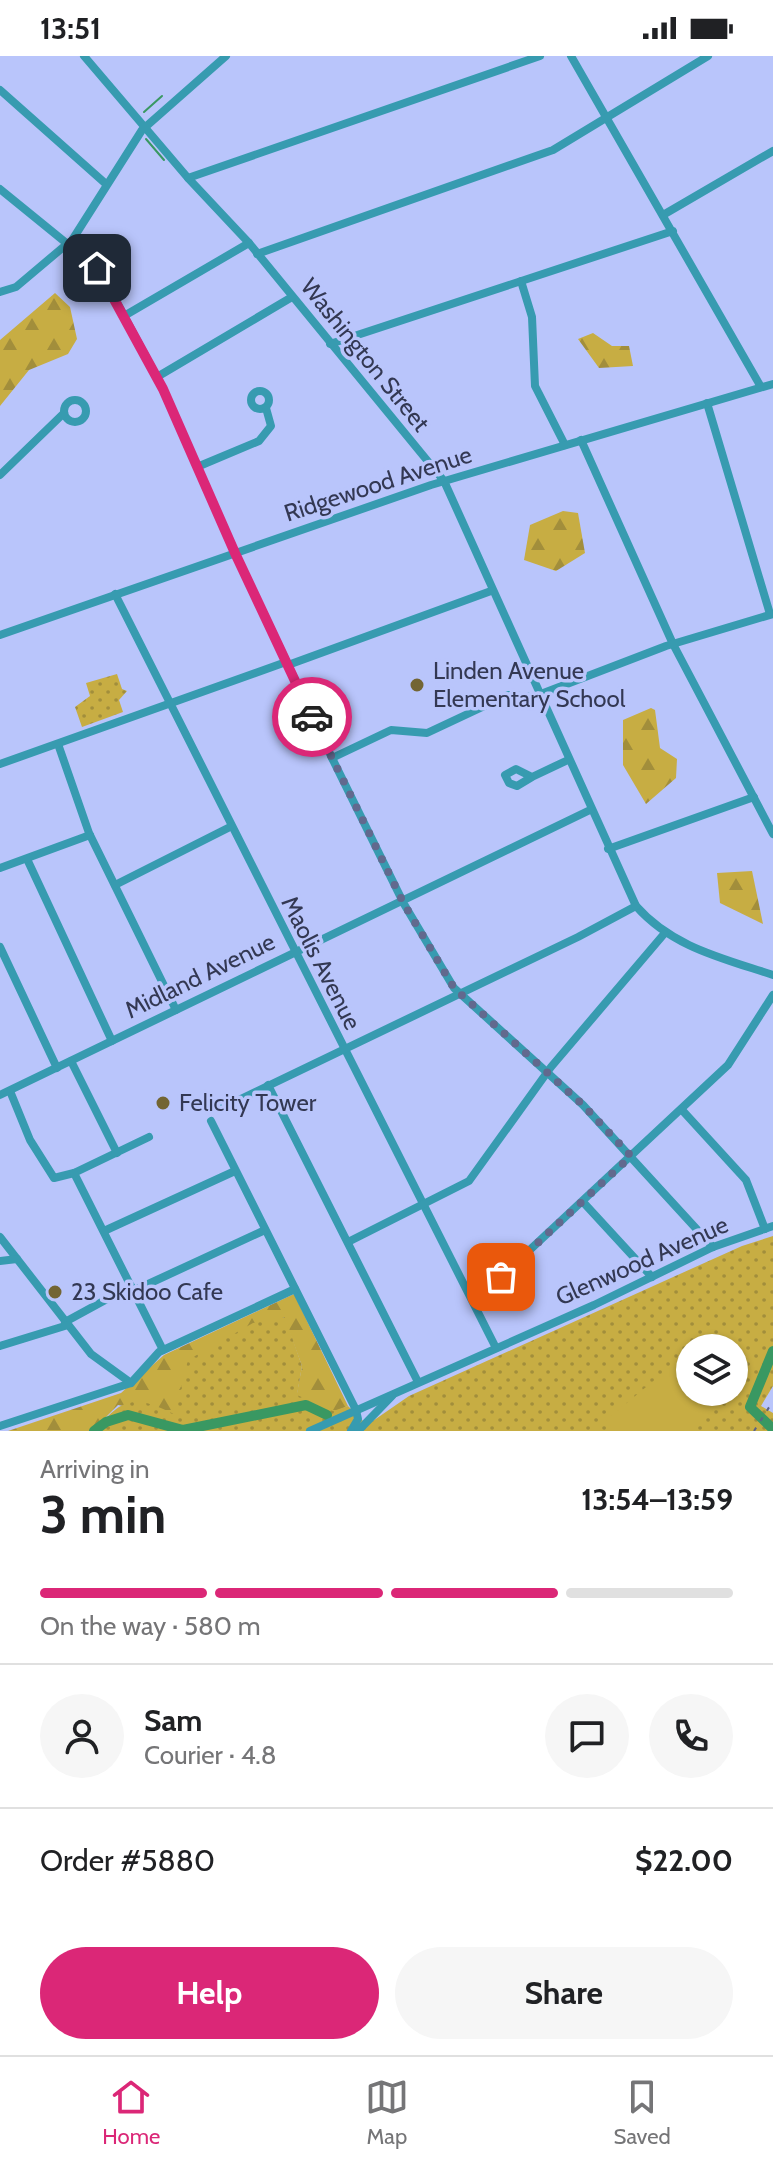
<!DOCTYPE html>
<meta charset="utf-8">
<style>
:root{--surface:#fff;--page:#f6f6f6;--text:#202124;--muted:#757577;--line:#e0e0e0;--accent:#db2777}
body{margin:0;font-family:Cabin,sans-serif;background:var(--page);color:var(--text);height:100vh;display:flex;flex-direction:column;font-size:30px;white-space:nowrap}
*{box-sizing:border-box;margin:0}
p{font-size:26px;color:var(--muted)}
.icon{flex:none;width:44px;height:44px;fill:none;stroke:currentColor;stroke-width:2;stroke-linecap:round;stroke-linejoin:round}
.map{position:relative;height:1375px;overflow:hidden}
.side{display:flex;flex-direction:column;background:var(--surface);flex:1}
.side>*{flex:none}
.tools{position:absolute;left:676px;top:1278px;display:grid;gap:16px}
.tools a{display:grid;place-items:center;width:72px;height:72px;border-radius:50%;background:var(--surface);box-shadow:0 2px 6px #0004;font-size:40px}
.pin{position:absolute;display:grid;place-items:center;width:68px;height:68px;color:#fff;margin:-34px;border-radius:16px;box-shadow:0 4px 12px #0006}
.courier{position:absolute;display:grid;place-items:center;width:80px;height:80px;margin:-40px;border:6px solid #db2777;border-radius:50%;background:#fff;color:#222;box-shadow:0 2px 10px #0007}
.overview em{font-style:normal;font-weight:700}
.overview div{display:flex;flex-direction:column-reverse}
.overview{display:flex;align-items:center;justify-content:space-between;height:136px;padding:0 40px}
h1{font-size:52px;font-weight:700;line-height:60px}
.bar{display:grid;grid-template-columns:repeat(4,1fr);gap:12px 8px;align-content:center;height:96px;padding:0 40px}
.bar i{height:10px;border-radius:6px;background:var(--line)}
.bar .current{background:var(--accent)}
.bar p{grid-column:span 4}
.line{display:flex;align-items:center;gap:20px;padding:0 40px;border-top:2px solid var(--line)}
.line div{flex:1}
.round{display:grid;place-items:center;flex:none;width:84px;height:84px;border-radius:42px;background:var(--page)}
.button{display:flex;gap:16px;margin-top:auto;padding:16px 40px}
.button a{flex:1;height:92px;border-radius:48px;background:var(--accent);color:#fff;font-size:32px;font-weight:700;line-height:92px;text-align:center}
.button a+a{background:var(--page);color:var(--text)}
.status{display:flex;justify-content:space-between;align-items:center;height:56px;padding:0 40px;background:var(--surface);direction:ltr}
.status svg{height:22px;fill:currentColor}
.tab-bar{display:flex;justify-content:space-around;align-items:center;height:112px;border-top:2px solid var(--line);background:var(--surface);font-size:22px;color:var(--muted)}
.tab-bar a{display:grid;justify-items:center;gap:4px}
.tab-bar .current{color:var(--accent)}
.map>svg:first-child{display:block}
</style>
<div class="status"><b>13:51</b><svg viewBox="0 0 49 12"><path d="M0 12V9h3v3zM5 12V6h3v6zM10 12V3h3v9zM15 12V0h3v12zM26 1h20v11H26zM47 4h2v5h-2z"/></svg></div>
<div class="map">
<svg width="773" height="1375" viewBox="0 0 773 1375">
<defs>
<pattern id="forest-firs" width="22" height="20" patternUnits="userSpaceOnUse" patternTransform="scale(2)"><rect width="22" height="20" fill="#c7ad43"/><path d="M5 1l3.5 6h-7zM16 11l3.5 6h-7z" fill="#a28e3b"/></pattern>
<pattern id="park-dots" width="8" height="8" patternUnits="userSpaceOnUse" patternTransform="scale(2)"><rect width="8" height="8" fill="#c7ad43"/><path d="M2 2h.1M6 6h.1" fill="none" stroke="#a28e3b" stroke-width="1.8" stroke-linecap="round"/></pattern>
</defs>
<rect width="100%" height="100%" fill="#b9c5fb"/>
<g fill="url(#forest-firs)">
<path d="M 55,237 L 70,251 L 77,283 L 68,298 L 29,314 L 0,350 L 0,284 Z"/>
<path d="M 593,277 L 612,290 L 629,290 L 633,310 L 599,312 L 578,283 Z"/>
<path d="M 563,455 L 578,457 L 585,497 L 556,515 L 524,504 L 530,469 Z"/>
<path d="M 651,652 L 655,654 L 660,692 L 677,703 L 676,722 L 646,748 L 623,709 L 623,664 Z"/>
<path d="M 752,815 L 763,868 L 720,847 L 717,817 Z"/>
<path d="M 294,1238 L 348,1350 L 290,1375 L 302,1310 L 284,1261 L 175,1359 L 118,1349 L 92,1375 L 8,1375 L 121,1337 L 164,1299 Z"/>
</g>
<g fill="url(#park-dots)" fill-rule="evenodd">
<path d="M 117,618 L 122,633 L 127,635 L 119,644 L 123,656 L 82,671 L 75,651 L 90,640 L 86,627 Z"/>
<path d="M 773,1180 L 773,1330 L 761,1350 L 773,1357 L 773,1375 L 95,1375 C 123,1340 135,1339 174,1358 L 188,1304 L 253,1267 L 285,1261 L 302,1310 L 297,1339 L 333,1355 L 348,1350 L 367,1369 L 409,1340 L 742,1190 ZM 690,1292 L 734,1292 L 734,1336 L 690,1336 Z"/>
</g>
<path fill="#c7ad43" d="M 674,1308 L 690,1327 L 690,1336 L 697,1336 L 713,1355 L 688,1375 L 615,1375 L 606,1364 Z"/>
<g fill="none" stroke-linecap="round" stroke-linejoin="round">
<g stroke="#399862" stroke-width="2">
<path d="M 144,56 L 162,40"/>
<path d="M 146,83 L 164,104"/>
</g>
<g stroke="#399862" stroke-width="10">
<path d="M 773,1295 L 750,1351 L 773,1373"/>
<path d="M 94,1375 L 106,1366 L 128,1359 L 183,1374 L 306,1349 L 327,1359"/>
</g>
<g stroke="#379bb0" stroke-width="8">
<path d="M 84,0 L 188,122 L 249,187 L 444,425 L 636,850 C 672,891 722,902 773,919"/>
<path d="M 571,0 L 761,331"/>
<path d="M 0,34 L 106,128"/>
<path d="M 188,122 L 540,0"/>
<path d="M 0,133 L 97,212 L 113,239 L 163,333 L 235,497 L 332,702 L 404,848 L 454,932 L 583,1049 L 713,1191"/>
<path d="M 663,159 L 773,95"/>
<path d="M 69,189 L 142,74 L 226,0"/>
<path d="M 257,198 L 553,94 L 708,0"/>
<path d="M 521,225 L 532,261 L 535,330 L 565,389"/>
<path d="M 0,236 L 16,231 L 67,188"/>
<path d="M 124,260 L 249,187"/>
<path d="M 330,288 L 673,175"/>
<path d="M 157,321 L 292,241"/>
<circle cx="260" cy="344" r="9"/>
<circle cx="75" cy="355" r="11"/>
<path d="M 707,347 L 770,558"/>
<path d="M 581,384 L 673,588 L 773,778"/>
<path d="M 197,411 L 259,385 L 271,370 L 266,352"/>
<path d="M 0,419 L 64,357"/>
<path d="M 115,538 L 496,1292"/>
<path d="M 0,579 L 431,429 L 773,328"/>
<path d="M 288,609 L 491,535"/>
<path d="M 58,688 L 89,777 L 176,954"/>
<path d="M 332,702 L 391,674 L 427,677 L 508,639 L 533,641 L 666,590 L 773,558"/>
<path d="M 0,708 L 286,606"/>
<path d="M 532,721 L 517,730 L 509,727 L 505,719 L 516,713 L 532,721 L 568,704"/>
<path d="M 608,793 L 754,741"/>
<path d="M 27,803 L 112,985"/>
<path d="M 0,812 L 90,779"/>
<path d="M 115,829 L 230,771"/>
<path d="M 0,891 L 57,1012"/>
<path d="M 71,1005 L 117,1097"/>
<path d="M 268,1029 L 418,1326"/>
<path d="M 10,1035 L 30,1084 L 54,1122 L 74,1117 L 149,1081"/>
<path d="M 0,1039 L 590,754"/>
<path d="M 222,1052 L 578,881 L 636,850"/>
<path d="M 682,1054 L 746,1124 L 765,1173"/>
<path d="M 211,1065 L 356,1354 L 358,1363 L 351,1375"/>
<path d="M 74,1117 L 163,1294"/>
<path d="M 583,1146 L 652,1221"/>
<path d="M 104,1175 L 235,1115"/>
<path d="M 0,1181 L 91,1298 L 131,1327"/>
<path d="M 348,1186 L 469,1125 L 551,1011 L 664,878"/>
<path d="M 0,1205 L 17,1203"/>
<path d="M 133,1235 L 265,1174"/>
<path d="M 474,1246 L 728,1009 L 773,939"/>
<path d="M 65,1266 L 131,1230"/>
<path d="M 0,1290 L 68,1269"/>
<path d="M 0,1370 L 131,1327 L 159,1296 L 295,1233"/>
<path d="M 310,1375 L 594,1249 L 713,1191 L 773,1170"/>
<path d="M 358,1375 L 392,1340"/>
</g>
<path stroke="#5b6285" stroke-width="2" stroke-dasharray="4 8" stroke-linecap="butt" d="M 754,1375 L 773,1345"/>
</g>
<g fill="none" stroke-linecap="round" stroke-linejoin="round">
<path stroke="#62698e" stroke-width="8" stroke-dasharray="0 14.4" d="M 312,661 L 404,848 L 454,932 L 583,1049 L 631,1100 L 501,1221"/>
<path stroke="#db2777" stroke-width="10" d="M 97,212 L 163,333 L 235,497 L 312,661"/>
</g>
<g fill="#736533" stroke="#b9c5fb" stroke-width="3">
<circle cx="417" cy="629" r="8"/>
<circle cx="163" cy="1047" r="8"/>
<circle cx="55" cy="1236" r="8"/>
</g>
<g text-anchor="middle" stroke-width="7" stroke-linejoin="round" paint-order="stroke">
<g font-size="24" fill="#333853" stroke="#b9c5fb">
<text transform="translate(365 299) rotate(51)" y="8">Washington Street</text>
<text transform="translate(378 428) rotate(-18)" y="8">Ridgewood Avenue</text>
<text transform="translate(321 907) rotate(63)" y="8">Maolis Avenue</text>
<text transform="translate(200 920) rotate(-26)" y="8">Midland Avenue</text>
<text transform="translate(642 1205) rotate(-24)" y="8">Glenwood Avenue</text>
</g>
<g font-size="24" fill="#333853" stroke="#b9c5fb" text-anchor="start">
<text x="433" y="623">Linden Avenue<tspan x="433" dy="28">Elementary School</tspan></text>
<text x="179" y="1055">Felicity Tower</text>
<text x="71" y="1244">23 Skidoo Cafe</text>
</g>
</g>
</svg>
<div class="tools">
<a><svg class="icon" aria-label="layers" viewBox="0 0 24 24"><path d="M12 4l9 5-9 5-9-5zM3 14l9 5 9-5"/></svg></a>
</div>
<div class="pin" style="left:501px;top:1221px;background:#ea580c"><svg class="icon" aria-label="bag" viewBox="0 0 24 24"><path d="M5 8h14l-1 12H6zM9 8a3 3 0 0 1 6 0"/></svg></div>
<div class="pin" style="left:97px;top:212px;background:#1f2937"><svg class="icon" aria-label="home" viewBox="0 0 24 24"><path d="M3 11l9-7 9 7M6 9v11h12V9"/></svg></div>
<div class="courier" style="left:312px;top:661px"><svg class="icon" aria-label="car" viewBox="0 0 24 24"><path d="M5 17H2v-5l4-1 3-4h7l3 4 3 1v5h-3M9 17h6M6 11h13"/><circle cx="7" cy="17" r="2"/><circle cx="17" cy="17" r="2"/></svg></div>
</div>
<section class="side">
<div class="overview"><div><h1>3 min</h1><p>Arriving in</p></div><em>13:54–13:59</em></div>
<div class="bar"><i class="current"></i><i class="current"></i><i class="current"></i><i></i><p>On the way · 580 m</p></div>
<div class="line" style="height:144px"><a class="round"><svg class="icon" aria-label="person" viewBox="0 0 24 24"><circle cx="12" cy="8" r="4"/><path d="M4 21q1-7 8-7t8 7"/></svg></a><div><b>Sam</b><p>Courier · 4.8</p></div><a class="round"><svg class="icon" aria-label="chat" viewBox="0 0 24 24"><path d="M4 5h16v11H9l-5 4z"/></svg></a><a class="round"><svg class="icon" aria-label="phone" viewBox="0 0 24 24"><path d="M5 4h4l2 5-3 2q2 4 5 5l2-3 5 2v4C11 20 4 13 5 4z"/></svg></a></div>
<div class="line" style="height:104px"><div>Order #5880</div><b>$22.00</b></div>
<div class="button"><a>Help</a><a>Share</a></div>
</section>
<nav class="tab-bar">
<a class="current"><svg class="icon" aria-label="home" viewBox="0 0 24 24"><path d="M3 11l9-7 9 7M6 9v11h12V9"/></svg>Home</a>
<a><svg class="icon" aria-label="map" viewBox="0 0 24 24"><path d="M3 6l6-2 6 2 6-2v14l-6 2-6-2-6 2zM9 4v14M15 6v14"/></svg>Map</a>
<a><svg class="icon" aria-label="saved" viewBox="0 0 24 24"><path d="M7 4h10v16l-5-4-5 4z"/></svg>Saved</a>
</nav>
